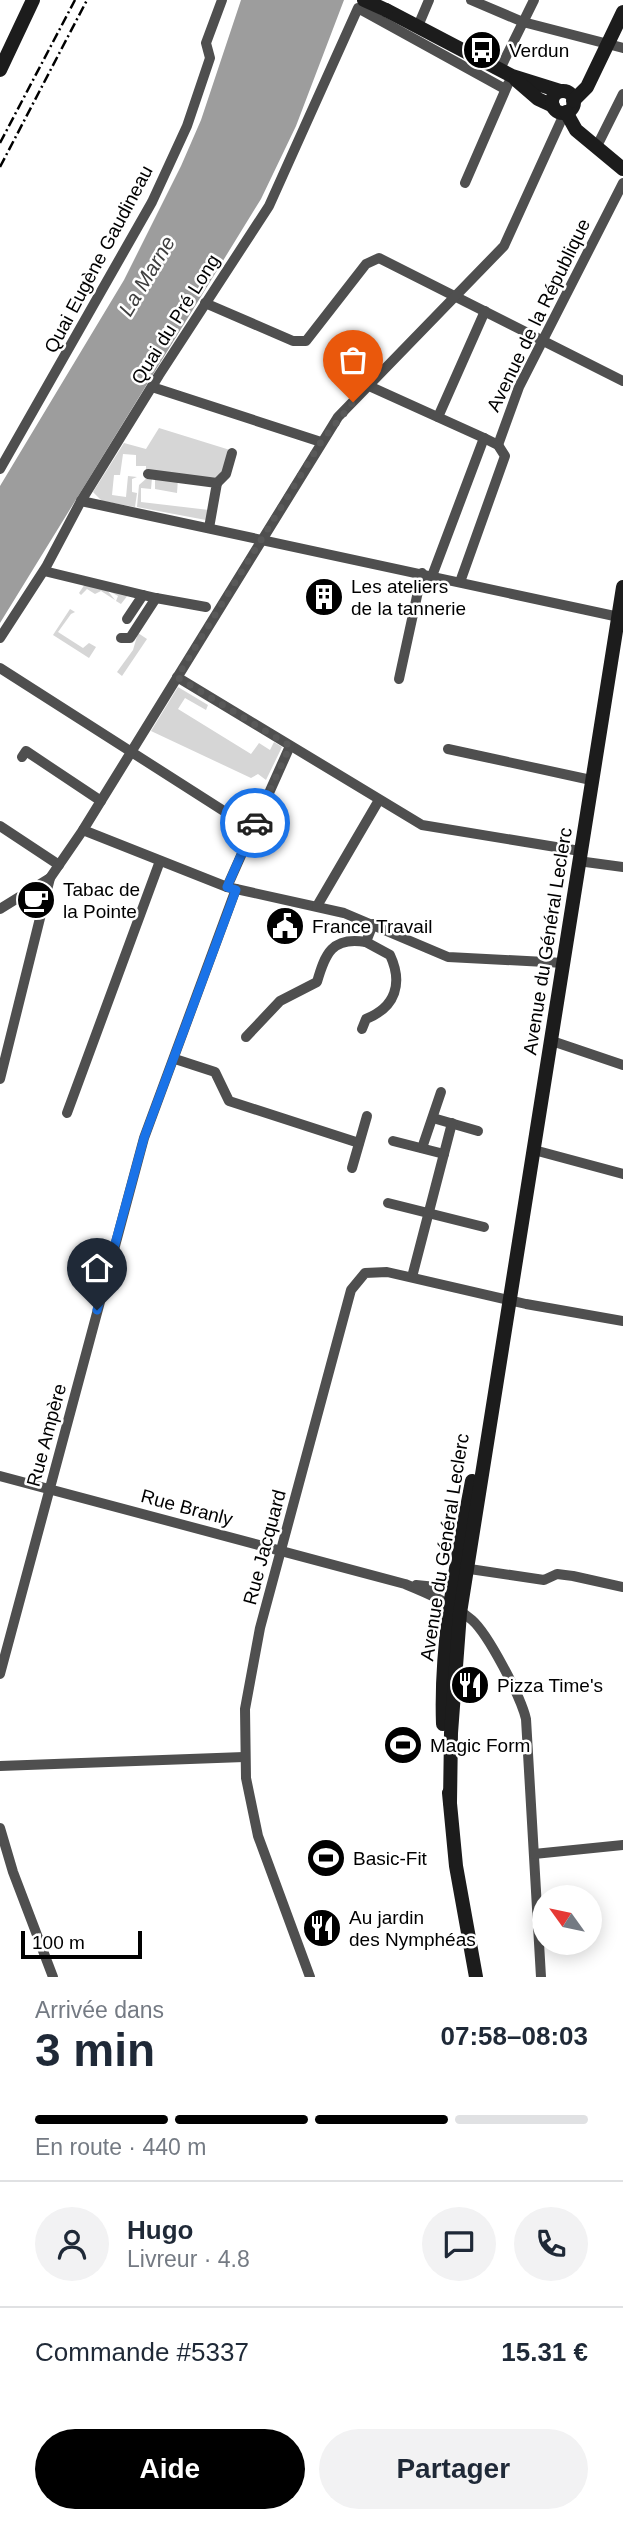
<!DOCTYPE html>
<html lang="fr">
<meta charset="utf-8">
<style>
:root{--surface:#fff;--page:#f2f2f3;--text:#1f2937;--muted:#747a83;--line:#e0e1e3;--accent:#000}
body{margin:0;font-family:Arial,sans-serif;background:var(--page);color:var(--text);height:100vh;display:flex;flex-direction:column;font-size:26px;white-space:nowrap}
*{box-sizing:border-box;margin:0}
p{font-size:23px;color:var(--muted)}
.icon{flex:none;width:38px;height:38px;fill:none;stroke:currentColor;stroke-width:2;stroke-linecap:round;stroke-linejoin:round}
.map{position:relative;height:1977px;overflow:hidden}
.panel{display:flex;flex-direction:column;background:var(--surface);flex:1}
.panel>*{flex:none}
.needle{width:46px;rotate:303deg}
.fabs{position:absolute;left:532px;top:1885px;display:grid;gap:14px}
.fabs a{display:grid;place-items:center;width:70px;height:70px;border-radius:50%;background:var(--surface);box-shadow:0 4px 18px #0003;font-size:35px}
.scale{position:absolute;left:21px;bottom:18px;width:121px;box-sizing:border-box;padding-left:7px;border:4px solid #000;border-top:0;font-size:19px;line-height:24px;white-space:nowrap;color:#000;-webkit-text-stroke:5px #fff;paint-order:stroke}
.pin{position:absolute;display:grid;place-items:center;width:60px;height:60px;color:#fff;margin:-72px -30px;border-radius:50% 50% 50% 0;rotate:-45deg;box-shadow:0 0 7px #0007}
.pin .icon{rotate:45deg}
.courier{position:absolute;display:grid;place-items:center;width:70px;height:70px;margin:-35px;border:5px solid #1a73e8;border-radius:50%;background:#fff;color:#222;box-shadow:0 2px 9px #0007}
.summary em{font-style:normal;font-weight:600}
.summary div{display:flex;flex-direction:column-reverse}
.summary{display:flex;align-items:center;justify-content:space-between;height:119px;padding:0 35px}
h1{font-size:46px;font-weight:600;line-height:52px}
.bar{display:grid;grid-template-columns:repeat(4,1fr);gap:10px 7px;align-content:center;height:84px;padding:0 35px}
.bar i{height:9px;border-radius:5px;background:var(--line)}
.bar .selected{background:var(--accent)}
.bar p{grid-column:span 4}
.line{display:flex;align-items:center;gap:18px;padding:0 35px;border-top:2px solid var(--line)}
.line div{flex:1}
.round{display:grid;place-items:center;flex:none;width:74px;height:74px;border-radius:37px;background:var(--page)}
.primary-button{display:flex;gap:14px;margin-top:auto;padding:14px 35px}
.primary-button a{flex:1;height:80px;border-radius:42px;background:var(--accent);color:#fff;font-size:28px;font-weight:600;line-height:80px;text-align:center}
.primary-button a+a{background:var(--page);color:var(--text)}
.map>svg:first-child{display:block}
</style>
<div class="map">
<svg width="623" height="1977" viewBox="0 0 623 1977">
<rect width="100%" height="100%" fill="#fff"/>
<g fill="#d6d6d6">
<path d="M 159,428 L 230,450 L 224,473 L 215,478 L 146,473 L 146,466 L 136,466 L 136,455 L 123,454 L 120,475 L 114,475 L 112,495 L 126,497 L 128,476 L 137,477 L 132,479 L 132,492 L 137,493 L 135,507 L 102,501 L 93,492 L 124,443 L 146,449 Z"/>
<path d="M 147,478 L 152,478 L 151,489 L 141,488 L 141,502 L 209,510 L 206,520 L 137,507 L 139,485 Z"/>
<path d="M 155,478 L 178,479 L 177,493 L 155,489 Z"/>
<path d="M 85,584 L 132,596 L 128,595 L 121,604 L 116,601 L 118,596 L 107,590 L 115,600 L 101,591 L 95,594 L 87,589 L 81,595 L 79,593 Z"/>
<path d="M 70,609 L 75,612 L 71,614 L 58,632 L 83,648 L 89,643 L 96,647 L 89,658 L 53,635 Z"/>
<path d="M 138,633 L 147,639 L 122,676 L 117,672 L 133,650 Z"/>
<path d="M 178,687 L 208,705 L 206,710 L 185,698 L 178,709 L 251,754 L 259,743 L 270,750 L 274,742 L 282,747 L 266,780 L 258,774 L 251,778 L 151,731 Z"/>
</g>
<path fill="#9d9d9d" d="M 241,0 L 344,0 L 296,126 L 261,199 L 0,623 L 0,486 L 124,280 L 181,166 L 201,120 Z"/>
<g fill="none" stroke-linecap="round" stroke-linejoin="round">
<g stroke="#4f4f4f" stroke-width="10">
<path d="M 471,0 L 523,22 L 623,48"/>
<path d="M 418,26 L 429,0"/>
<path d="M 500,69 L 534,0"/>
<path d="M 597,146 L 623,94"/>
<path d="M 465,183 L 508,84"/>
<path d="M 205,303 L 293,341 L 306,341 L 366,264 L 379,258 L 623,381"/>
<path d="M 369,386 L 484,438 L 498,445 L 505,456 L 460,582"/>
<path d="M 152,387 L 321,442"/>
<path d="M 438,417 L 485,311"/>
<path d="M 498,445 L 519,387 L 623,183"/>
<path d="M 0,469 L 152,202 L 187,126 L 210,58 L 206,43 L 222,0"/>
<path d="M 148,474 L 217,483 L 209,528"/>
<path d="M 217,483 L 226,474 L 232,453"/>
<path d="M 81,501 L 619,617"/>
<path d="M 44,571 L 143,595 L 127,619"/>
<path d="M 432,576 L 484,438"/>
<path d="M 156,598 L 206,607"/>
<path d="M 0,638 L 46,567 L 81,501 L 159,375 L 269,206 L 358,8 L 505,89"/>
<path d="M 121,638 L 130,638 L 156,598 L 143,595"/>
<path d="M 0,668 L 252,829"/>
<path d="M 177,677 L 422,825 L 580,851"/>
<path d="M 399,679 L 422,573"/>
<path d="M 448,749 L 591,780"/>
<path d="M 22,757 L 26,751 L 101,801"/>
<path d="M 0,826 L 59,865"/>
<path d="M 83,830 L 227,887 L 344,913 L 448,957 L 564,963"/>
<path d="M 578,861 L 623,867"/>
<path d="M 227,887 L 290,746"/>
<path d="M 317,906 L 379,800"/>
<path d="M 0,909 L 50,878"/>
<path d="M 362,1029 L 366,1019 C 396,1007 403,983 390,955 L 366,942"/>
<path d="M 246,1037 L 280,1001 L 317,982 C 325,954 332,936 366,942 L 373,924"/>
<path d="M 552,1041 L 623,1065"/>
<path d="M 175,1059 L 215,1072 L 229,1101 L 359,1143"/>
<path d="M 0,1079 L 50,878 L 83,830 L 338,417 L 504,246 L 565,112"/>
<path d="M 67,1113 L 160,861"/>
<path d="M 433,1118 L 478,1131"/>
<path d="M 393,1141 L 444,1154"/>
<path d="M 422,1148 L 441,1092"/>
<path d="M 534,1150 L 623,1174"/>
<path d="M 352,1168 L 367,1116"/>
<path d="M 388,1203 L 484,1227"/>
<path d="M 412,1277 L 452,1123"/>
<path d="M 0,1476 L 405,1584 C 427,1593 453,1604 472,1620 C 488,1634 521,1697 526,1719 L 541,1977"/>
<path d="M 463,1568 L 544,1580 L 557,1574 L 573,1576 L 623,1587"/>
<path d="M 416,1585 L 456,1589"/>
<path d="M 0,1674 L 144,1138 L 236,889"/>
<path d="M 0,1766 L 244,1757"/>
<path d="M 0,1828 L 13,1872 L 53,1977"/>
<path d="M 534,1854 L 623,1845"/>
<path d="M 310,1977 L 258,1836 L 246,1778 L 245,1709 L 260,1628 L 351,1290 L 365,1273 L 387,1272 L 526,1304 L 623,1321"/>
</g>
<g stroke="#1c1c1c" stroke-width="14">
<path d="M 386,10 L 512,76 L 560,91"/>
<path d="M 0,70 L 33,0"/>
<path d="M 516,80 L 538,99 L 553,106"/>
<circle cx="563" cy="102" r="11"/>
<path d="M 573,101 L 587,87 L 623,12"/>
<path d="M 566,112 L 576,130 L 623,169"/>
<path d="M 443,1724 C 440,1641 457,1561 472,1481"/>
<path d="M 449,1793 L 456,1866 L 476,1977"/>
<path d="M 450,1802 L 451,1733 L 460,1613 L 623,587"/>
</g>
<g stroke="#000" stroke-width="2.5" stroke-dasharray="10 3.5 2 3.5" stroke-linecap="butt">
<path d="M 0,143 L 75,0"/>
<path d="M 0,167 L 87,0"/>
</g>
<path stroke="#1c1c1c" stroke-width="14" d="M 364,0 L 386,10"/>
</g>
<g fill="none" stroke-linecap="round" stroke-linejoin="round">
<path stroke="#595959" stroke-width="7" stroke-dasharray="0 12.6" d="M 255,823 L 290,746 L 177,677 L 321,442 L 353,402"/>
<path stroke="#1a73e8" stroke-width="9" d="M 97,1310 L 144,1138 L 236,890 L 227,887 L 255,823"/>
</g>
<defs>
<symbol id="bus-disc" viewBox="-11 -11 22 22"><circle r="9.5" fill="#000" stroke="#fff"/><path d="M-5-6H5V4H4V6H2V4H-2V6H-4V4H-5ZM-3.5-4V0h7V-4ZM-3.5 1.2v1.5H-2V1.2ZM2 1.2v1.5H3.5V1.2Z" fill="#fff"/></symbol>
<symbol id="building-disc" viewBox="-11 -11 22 22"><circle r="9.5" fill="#000" stroke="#fff"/><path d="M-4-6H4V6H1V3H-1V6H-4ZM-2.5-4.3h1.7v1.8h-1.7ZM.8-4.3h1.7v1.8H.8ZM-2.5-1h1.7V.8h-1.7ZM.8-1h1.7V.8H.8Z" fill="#fff"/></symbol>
<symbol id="cafe-disc" viewBox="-11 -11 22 22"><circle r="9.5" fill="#000" stroke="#fff"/><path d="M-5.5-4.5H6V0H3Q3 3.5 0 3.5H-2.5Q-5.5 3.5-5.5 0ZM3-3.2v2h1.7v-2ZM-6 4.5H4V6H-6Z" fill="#fff"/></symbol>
<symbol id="civic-disc" viewBox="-11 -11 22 22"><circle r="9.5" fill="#000" stroke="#fff"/><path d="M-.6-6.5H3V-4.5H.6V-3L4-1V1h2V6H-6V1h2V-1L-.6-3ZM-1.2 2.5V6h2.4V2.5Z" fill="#fff"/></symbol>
<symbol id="restaurant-disc" viewBox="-11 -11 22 22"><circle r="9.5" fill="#000" stroke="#fff"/><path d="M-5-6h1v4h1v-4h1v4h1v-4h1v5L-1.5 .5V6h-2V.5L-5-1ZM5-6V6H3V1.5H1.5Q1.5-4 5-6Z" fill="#fff"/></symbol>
<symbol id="stadium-disc" viewBox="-11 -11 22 22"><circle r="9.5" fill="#000" stroke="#fff"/><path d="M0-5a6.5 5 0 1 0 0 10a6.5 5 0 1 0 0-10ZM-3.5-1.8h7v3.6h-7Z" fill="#fff"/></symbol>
</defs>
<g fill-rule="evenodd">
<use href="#bus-disc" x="460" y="28" width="44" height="44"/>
<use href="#building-disc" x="302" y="575" width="44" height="44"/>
<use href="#cafe-disc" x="14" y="878" width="44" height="44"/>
<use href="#civic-disc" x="263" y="904" width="44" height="44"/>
<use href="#restaurant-disc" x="448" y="1663" width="44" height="44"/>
<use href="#stadium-disc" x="381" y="1723" width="44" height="44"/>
<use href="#stadium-disc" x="304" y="1836" width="44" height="44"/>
<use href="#restaurant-disc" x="300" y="1906" width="44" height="44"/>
</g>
<g text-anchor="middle" stroke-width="5" stroke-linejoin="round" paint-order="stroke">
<g font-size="19" fill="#000" stroke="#fff" text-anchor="start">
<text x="509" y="57">Verdun</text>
<text x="351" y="593">Les ateliers<tspan x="351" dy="22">de la tannerie</tspan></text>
<text x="63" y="896">Tabac de<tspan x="63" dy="22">la Pointe</tspan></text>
<text x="312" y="933">France Travail</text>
<text x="497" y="1692">Pizza Time's</text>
<text x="430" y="1752">Magic Form</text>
<text x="353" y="1865">Basic-Fit</text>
<text x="349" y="1924">Au jardin<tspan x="349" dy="22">des Nymphéas</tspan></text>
</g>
<g font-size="19" fill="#000" stroke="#fff">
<text transform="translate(98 259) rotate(-62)" y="7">Quai Eugène Gaudineau</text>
<text transform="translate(538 315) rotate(-64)" y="7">Avenue de la République</text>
<text transform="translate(175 319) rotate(-58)" y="7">Quai du Pré Long</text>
<text transform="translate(547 941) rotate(-81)" y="7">Avenue du Général Leclerc</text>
<text transform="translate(46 1435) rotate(-75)" y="7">Rue Ampère</text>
<text transform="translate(187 1507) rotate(15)" y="7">Rue Branly</text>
<text transform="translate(264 1547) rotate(-75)" y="7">Rue Jacquard</text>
<text transform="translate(444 1547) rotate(-81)" y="7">Avenue du Général Leclerc</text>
</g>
<g font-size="21" font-style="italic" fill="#3e3e3e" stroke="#fff">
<text transform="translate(147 276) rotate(-59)" y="7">La Marne</text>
</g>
</g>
</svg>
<div class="fabs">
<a><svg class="needle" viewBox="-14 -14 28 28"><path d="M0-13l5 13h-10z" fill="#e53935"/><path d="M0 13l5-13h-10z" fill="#747a83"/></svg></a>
</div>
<div class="scale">100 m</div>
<div class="pin" style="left:353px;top:402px;background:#ea580c"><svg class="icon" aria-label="bag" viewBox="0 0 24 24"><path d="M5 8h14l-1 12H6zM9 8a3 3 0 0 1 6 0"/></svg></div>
<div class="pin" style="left:97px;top:1310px;background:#1f2937"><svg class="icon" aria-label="home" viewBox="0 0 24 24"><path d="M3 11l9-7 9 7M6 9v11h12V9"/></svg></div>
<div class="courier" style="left:255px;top:823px"><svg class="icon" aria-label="car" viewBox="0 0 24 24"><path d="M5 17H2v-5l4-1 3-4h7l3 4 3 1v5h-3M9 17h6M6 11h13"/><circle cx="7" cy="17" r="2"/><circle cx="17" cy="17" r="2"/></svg></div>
</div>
<section class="panel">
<div class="summary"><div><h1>3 min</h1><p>Arrivée dans</p></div><em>07:58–08:03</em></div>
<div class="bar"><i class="selected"></i><i class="selected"></i><i class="selected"></i><i></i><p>En route · 440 m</p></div>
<div class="line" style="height:126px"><a class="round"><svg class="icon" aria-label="person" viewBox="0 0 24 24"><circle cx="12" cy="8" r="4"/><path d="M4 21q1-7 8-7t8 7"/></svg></a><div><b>Hugo</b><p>Livreur · 4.8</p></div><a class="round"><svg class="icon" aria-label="chat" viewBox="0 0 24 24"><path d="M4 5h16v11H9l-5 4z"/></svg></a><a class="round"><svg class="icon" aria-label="phone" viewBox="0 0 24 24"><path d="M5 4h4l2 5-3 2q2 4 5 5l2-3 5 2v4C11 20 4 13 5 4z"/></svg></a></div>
<div class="line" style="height:91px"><div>Commande #5337</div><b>15.31 €</b></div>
<div class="primary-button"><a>Aide</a><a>Partager</a></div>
</section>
